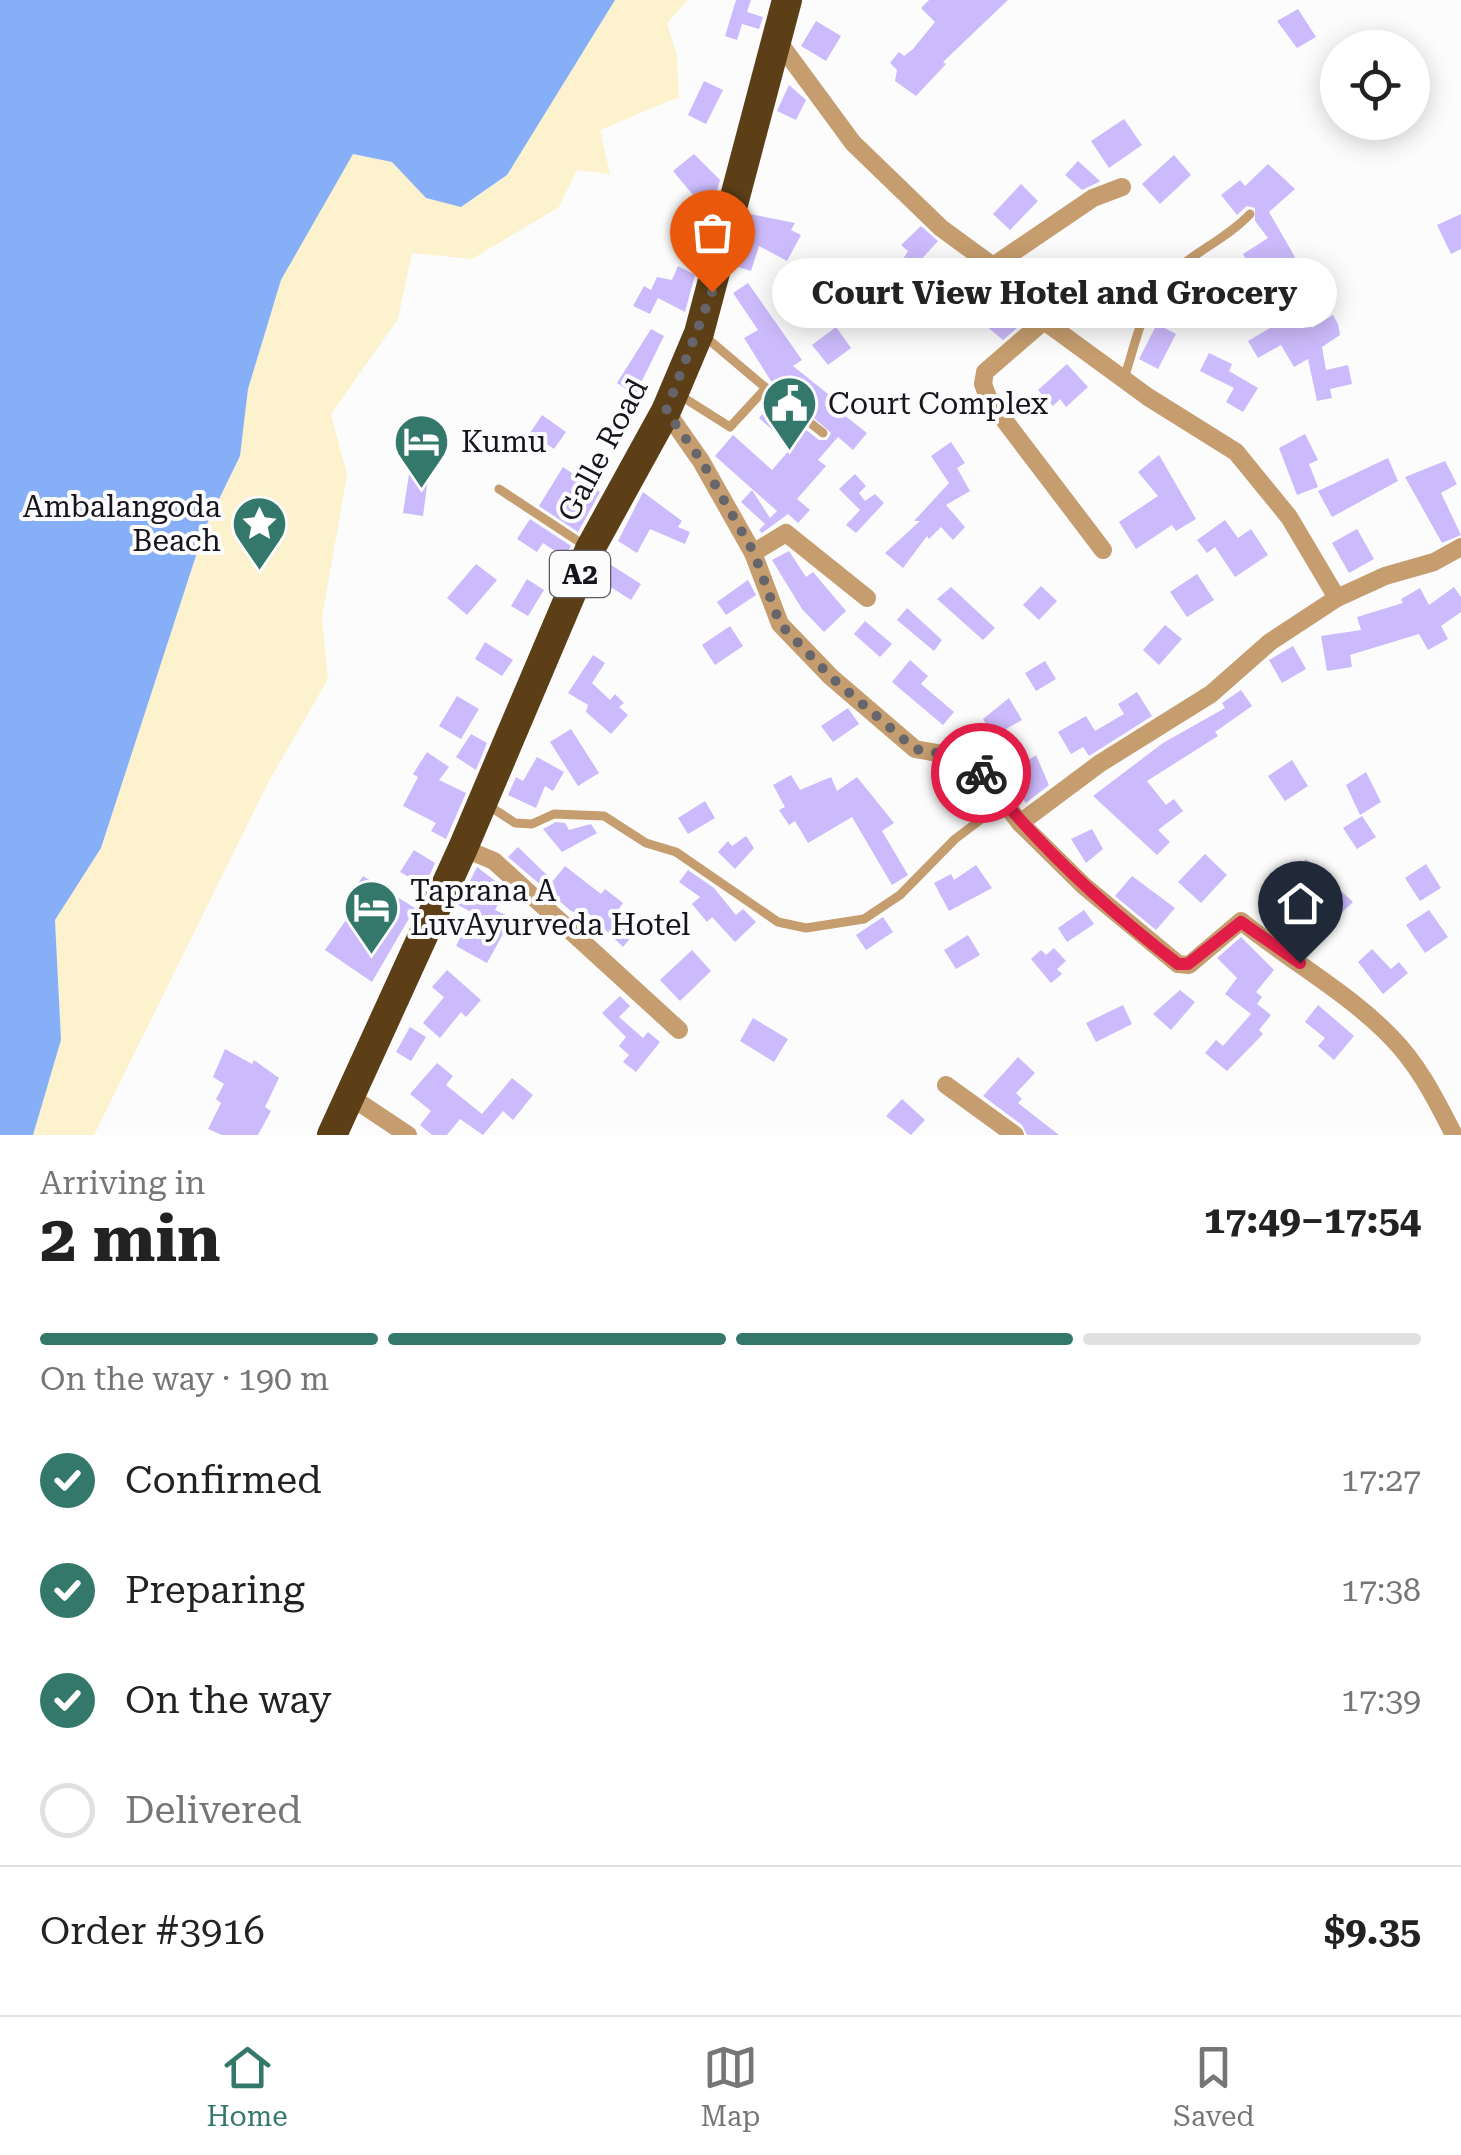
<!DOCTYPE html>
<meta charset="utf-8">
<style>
:root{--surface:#fff;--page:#f6f6f6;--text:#222;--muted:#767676;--line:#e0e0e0;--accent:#33786b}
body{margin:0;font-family:"Roboto Serif",serif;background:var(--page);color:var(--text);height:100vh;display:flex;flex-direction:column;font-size:38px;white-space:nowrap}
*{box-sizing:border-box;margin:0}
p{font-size:32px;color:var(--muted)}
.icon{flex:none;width:55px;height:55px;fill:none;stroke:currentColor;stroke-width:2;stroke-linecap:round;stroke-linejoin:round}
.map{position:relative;height:1135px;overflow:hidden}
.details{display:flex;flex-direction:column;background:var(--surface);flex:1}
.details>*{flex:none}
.controls{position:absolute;left:1320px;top:30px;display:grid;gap:20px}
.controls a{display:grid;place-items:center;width:110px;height:110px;border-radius:50%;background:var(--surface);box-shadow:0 5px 25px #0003;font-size:50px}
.pin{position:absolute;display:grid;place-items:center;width:85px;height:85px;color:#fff;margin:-102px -42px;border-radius:50% 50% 50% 0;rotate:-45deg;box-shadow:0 0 10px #0007}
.pin .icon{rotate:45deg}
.courier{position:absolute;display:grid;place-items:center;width:100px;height:100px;margin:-50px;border:8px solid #e11d48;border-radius:50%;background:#fff;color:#222;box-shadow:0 2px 12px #0007}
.bubble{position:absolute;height:70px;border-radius:35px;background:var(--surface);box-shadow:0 5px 25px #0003;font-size:32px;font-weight:700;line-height:70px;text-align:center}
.overview em{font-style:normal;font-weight:700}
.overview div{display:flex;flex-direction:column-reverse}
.overview{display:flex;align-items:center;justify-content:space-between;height:170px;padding:0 40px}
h1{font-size:65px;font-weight:700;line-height:75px}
.bar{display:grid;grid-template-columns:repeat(4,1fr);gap:15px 10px;align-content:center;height:120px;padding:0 40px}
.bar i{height:12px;border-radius:8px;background:var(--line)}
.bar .active{background:var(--accent)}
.bar p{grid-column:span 4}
.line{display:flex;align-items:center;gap:25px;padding:0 40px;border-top:2px solid var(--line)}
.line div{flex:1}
ol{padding:0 40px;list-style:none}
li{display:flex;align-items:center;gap:30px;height:110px}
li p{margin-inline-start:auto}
li .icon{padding:10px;border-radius:50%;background:var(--accent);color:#fff;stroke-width:4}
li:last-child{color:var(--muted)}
li i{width:55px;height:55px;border:5px solid var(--line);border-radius:50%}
.tabs{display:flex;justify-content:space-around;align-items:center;height:140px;border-top:2px solid var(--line);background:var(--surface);font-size:28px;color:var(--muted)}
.tabs a{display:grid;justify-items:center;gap:5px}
.tabs .active{color:var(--accent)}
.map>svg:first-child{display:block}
</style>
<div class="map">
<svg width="1461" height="1135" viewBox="0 0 1461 1135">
<rect width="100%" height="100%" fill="#fcfcfc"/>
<path fill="#fcf2cd" d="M 615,0 L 688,0 L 667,23 L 677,56 L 679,97 L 600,130 L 610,174 L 577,170 L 559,207 L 472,259 L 412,253 L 398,319 L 331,414 L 347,475 L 322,618 L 328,679 L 269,781 L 94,1135 L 33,1135 L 61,1040 L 55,920 L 101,848 L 205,528 L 240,456 L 248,389 L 281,280 L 352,154 L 392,162 L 426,198 L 462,207 L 507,175 Z"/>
<path fill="#87aff7" d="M 0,0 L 615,0 L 507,175 L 461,207 L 426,198 L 392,162 L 353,154 L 281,280 L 248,389 L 240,456 L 205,528 L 101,848 L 55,920 L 61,1040 L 33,1135 L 0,1135 Z"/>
<g fill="#ccbbfc">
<path d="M 736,0 L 751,0 L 747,12 L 763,17 L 759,29 L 742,24 L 737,40 L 725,36 Z"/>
<path d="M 929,0 L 1008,0 L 943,62 L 946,64 L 916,96 L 895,81 L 897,70 L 890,63 L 899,52 L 904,56 L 913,49 L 935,22 L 921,8 Z"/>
<path d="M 1298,9 L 1316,37 L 1297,48 L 1277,21 Z"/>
<path d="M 816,21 L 841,36 L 826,61 L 801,46 Z"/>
<path d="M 704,81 L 723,90 L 706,124 L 688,115 Z"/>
<path d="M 789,85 L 806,100 L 796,120 L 777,111 Z"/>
<path d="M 1124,119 L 1142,145 L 1109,168 L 1091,141 Z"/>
<path d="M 694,154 L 720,180 L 713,206 L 698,201 L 673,171 Z"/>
<path d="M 1174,155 L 1191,175 L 1160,204 L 1142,184 Z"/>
<path d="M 1078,161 L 1100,181 L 1099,182 L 1082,190 L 1065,175 Z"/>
<path d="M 1268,164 L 1295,189 L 1269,212 L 1295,257 L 1278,268 L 1293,295 L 1286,299 L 1312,328 L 1333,315 L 1338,324 L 1340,335 L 1322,347 L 1326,370 L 1348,365 L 1352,384 L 1330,389 L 1332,398 L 1317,401 L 1308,359 L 1294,367 L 1281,345 L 1258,358 L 1248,341 L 1280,322 L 1243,254 L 1268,238 L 1255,221 L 1255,208 L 1247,206 L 1237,215 L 1221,195 L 1240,180 L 1245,186 Z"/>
<path d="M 1021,184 L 1038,201 L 1010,230 L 993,214 Z"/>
<path d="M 750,214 L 795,223 L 791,230 L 801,235 L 787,261 L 759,246 L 751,271 L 738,267 Z"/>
<path d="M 1461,214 L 1461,249 L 1451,254 L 1437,225 Z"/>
<path d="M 921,226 L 938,241 L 910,272 L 923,284 L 906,302 L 883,280 L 905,256 L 908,251 L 901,245 Z"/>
<path d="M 971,265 L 1026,320 L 1003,340 L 940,288 L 960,266 L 966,270 Z"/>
<path d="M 678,266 L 695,275 L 685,312 L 658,298 L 650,314 L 633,306 L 644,286 L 651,290 L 657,277 L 672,280 Z"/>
<path d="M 748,283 L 802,360 L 793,366 L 833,398 L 829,403 L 867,433 L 853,450 L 838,437 L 818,460 L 826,466 L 797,499 L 810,510 L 798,523 L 788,514 L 762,533 L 759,530 L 765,524 L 741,502 L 752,490 L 770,518 L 777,511 L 715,456 L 733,435 L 772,470 L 792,447 L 759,418 L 772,403 L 819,440 L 827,440 L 831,433 L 771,381 L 744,338 L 758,330 L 733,293 Z"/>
<path d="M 1157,324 L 1176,334 L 1158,369 L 1139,359 Z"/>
<path d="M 836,327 L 851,348 L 828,365 L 812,345 Z"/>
<path d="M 651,329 L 664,336 L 635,395 L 617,383 Z"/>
<path d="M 1209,353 L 1232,364 L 1229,371 L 1258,388 L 1243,412 L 1226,402 L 1234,388 L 1200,371 Z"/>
<path d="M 1067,364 L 1088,387 L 1066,407 L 1060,399 L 1053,406 L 1038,390 Z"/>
<path d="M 542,415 L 566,432 L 554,449 L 530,433 Z"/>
<path d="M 417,423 L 435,426 L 423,516 L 403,513 Z"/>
<path d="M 1305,434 L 1318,460 L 1309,464 L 1318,487 L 1297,495 L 1279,448 Z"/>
<path d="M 951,442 L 965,463 L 957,468 L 970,491 L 946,505 L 965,527 L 953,540 L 941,527 L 929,539 L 927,536 L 903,568 L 885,553 L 920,521 L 914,521 L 949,483 L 931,456 Z"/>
<path d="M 1159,455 L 1196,519 L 1176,531 L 1172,525 L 1136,549 L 1119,522 L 1158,496 L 1138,472 Z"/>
<path d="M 1388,458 L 1398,481 L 1332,517 L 1318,491 Z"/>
<path d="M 1445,461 L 1457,484 L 1441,493 L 1461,535 L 1442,543 L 1405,477 Z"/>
<path d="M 563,467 L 600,492 L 578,532 L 539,506 Z"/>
<path d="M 855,474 L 866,486 L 859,493 L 865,501 L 875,494 L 884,503 L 856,533 L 846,525 L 860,510 L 839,489 Z"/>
<path d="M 643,492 L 682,521 L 678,527 L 690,532 L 685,544 L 650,529 L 637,553 L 618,541 Z"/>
<path d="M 530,519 L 571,546 L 564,557 L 543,543 L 537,552 L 517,539 Z"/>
<path d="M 1225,520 L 1238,538 L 1251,529 L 1268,555 L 1235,577 L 1215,547 L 1207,553 L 1197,540 Z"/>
<path d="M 1357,529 L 1374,559 L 1349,573 L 1332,543 Z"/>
<path d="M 789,551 L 806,577 L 813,572 L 846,611 L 824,632 L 802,609 L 772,560 Z"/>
<path d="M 608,563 L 641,584 L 631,600 L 598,579 Z"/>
<path d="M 476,564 L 497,580 L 467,615 L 447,598 Z"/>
<path d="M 1197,574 L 1214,600 L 1187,617 L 1170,592 Z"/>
<path d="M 527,579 L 544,590 L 528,616 L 511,606 Z"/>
<path d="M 748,580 L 756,595 L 726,615 L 717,602 Z"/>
<path d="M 1041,586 L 1057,601 L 1039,620 L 1023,605 Z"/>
<path d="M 951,587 L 995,628 L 983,640 L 937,599 Z"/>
<path d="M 1454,587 L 1461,597 L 1461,612 L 1441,626 L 1448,639 L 1428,650 L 1419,634 L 1350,655 L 1352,667 L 1327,671 L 1321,636 L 1361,630 L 1357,617 L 1403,603 L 1401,599 L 1420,588 L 1429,605 Z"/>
<path d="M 907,608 L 942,640 L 934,651 L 897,620 Z"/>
<path d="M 865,621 L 892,644 L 880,657 L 854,634 Z"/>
<path d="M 1165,625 L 1182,639 L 1159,665 L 1143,650 Z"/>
<path d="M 730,626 L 743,646 L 715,665 L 702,645 Z"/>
<path d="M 485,642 L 513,660 L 502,676 L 475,659 Z"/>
<path d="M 1293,646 L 1306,669 L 1282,683 L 1269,660 Z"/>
<path d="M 593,655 L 605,663 L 592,683 L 610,700 L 615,694 L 624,703 L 619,707 L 628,715 L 611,734 L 586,712 L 588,705 L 568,693 Z"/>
<path d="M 910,660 L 928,676 L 921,684 L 954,712 L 943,725 L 892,682 Z"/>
<path d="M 1045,661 L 1056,679 L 1036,691 L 1025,673 Z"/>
<path d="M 1241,690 L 1252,706 L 1215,732 L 1218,736 L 1147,781 L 1166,805 L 1174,799 L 1183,811 L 1158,830 L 1170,842 L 1157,855 L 1093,796 L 1163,743 L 1225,708 L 1222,703 Z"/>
<path d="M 1137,692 L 1152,716 L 1089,756 L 1083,747 L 1071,754 L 1058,732 L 1086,716 L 1095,731 L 1124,714 L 1118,704 Z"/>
<path d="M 457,696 L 479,709 L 461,739 L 439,726 Z"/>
<path d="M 1009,698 L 1022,720 L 1006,729 L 1012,740 L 1000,747 L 983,719 Z"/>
<path d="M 848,708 L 859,724 L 833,742 L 821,726 Z"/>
<path d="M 571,729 L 599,773 L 578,786 L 550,742 Z"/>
<path d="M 471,734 L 487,743 L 476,770 L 456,757 Z"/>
<path d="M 427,752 L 449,767 L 439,780 L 466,793 L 446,839 L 431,831 L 436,823 L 403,806 L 418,777 L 413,774 Z"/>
<path d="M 1036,755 L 1049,785 L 1026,803 L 1006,775 Z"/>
<path d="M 537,757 L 564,772 L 553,791 L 545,786 L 536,808 L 508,795 L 516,777 L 523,781 Z"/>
<path d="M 1292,760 L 1308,786 L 1285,801 L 1268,776 Z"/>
<path d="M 1366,772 L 1381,802 L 1360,815 L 1346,785 Z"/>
<path d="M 791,775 L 800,790 L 831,777 L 837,791 L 857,777 L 894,823 L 882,831 L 908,875 L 892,885 L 852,817 L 808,843 L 795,821 L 789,825 L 779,810 L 785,807 L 773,785 Z"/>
<path d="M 705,801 L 715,818 L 688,834 L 678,818 Z"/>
<path d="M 1362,816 L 1376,837 L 1357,849 L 1343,828 Z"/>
<path d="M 556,822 L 565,823 L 569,830 L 591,824 L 597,833 L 562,852 L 543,829 Z"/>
<path d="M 1092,829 L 1103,849 L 1086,863 L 1071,839 Z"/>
<path d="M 746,836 L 754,848 L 735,869 L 718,852 L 728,841 L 732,846 Z"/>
<path d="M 518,847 L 553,881 L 565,866 L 601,894 L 605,889 L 623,903 L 618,910 L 639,928 L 623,947 L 582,907 L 577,913 L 571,911 L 508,857 Z"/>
<path d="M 414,850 L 435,863 L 425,886 L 400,872 Z"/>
<path d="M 1205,854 L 1227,875 L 1201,903 L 1178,882 Z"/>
<path d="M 1306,859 L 1353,902 L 1327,926 L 1285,881 Z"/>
<path d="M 1426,864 L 1441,888 L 1420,901 L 1405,878 Z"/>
<path d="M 976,865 L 992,888 L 949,911 L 934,883 L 951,874 L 954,880 Z"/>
<path d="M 477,867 L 506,889 L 495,910 L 512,918 L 487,963 L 456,946 L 473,913 L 458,905 Z"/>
<path d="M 688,870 L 714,888 L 736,915 L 743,909 L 756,922 L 735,942 L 712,917 L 707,922 L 692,904 L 700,897 L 679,882 Z"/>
<path d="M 363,876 L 415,908 L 372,982 L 325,950 L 362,897 L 353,891 Z"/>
<path d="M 1132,876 L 1175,908 L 1156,930 L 1115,896 Z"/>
<path d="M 1084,910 L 1094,924 L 1067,942 L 1058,928 Z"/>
<path d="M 1429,910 L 1448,937 L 1425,953 L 1406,925 Z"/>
<path d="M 883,917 L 893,932 L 866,950 L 856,935 Z"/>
<path d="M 968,935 L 980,955 L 956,969 L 944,950 Z"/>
<path d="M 1241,937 L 1274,970 L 1256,992 L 1262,997 L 1257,1004 L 1271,1015 L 1259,1030 L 1263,1034 L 1227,1071 L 1205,1053 L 1216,1040 L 1223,1046 L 1251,1014 L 1225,994 L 1237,978 L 1217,958 Z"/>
<path d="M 1054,948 L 1066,961 L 1057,969 L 1062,974 L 1051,983 L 1031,959 L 1041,950 L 1046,955 Z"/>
<path d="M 1372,949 L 1391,969 L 1399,962 L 1408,973 L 1383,994 L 1358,962 Z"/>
<path d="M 692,950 L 711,971 L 680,1001 L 660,980 Z"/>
<path d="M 447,970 L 481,1000 L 466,1017 L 461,1012 L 440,1038 L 423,1023 L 444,997 L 432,987 Z"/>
<path d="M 1180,990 L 1195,1002 L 1171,1030 L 1153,1014 Z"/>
<path d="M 620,996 L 630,1006 L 619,1017 L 643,1038 L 648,1032 L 660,1042 L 636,1072 L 623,1062 L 629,1055 L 619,1046 L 626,1037 L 602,1013 Z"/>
<path d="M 1123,1005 L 1132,1024 L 1096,1042 L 1086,1023 Z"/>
<path d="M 1318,1005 L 1354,1036 L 1334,1060 L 1318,1046 L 1325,1038 L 1305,1022 Z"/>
<path d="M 753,1018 L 788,1039 L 774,1062 L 740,1041 Z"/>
<path d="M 410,1027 L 426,1037 L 411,1061 L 396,1052 Z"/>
<path d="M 225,1049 L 252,1064 L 254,1060 L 279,1078 L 265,1107 L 271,1111 L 258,1135 L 222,1135 L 208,1129 L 221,1103 L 216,1099 L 224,1084 L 213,1077 Z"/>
<path d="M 1018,1057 L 1035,1073 L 1016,1093 L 1022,1099 L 1018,1103 L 1059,1135 L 1027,1135 L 1022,1125 L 983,1096 Z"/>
<path d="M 437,1063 L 453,1076 L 446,1085 L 482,1114 L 512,1078 L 533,1095 L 513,1120 L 503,1111 L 483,1135 L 460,1119 L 447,1135 L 432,1135 L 420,1125 L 431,1111 L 410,1094 Z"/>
<path d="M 902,1099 L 925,1120 L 911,1135 L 886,1116 Z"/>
</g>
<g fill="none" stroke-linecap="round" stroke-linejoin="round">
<g stroke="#c59d6e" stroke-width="9">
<path d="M 1124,378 C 1135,347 1141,308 1163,283 C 1186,255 1225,241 1250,214"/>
<path d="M 766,388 L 823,433"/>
<path d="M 681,396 L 730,427 L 766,388 L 702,334"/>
<path d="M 499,489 L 587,547"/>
<path d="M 486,804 L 515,823 L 532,824 L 554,814 L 604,816 L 646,843 L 676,852 L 778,922 L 806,928 L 864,919 L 900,895 L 955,839 L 1004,802"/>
</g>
<g stroke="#c59d6e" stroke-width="18">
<path d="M 778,41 L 853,143 L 941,228 L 993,266 L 1044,321 L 1148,397 L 1236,452 L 1289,517 L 1337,598"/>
<path d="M 993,266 L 1093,198 L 1122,187"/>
<path d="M 1044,321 L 985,372 L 983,384 L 989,400 L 1103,550"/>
<path d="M 666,411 L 701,461 L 753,553 L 780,624 L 831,677 L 915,749 L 971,759 L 1020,823 L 1084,886 L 1178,964 L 1189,965 L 1241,921 C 1289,960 1347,992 1390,1036 C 1419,1065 1436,1100 1454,1135"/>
<path d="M 753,553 L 786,533 L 867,598"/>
<path d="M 1020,823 L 1099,764 L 1211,694 L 1270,642 L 1337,598 L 1385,576 L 1434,562 L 1461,547"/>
<path d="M 463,848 L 494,861 L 679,1030"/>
<path d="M 946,1085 L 1015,1135"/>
<path d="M 351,1097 L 408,1135"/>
</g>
<path stroke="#5d3f17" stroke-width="30" d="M 332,1135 L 463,848 L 590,549 L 666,411 L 699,333 L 787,0"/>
</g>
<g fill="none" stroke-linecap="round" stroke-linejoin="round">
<path stroke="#66656b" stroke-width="10" stroke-dasharray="0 18" d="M 712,292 L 666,411 L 701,460 L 754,553 L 780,624 L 832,678 L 915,749 L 971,759 L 981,773"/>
<path stroke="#e11d48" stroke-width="12" d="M 981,773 C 1038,846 1104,907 1178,964 L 1188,964 L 1241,922 L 1300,963"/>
</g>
<defs>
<symbol id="civic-pin" viewBox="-11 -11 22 30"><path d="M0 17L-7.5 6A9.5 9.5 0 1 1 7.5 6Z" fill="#33786b" stroke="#fcfcfc"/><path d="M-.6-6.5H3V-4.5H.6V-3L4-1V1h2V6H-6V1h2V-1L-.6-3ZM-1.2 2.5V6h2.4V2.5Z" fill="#fff"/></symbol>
<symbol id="hotel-pin" viewBox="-11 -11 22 30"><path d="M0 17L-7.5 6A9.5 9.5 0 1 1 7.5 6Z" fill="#33786b" stroke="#fcfcfc"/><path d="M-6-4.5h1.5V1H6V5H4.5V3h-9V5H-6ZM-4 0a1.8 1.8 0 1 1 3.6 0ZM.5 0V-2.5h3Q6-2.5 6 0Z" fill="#fff"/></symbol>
<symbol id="sight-pin" viewBox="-11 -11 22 30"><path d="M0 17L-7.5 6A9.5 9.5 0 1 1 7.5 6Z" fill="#33786b" stroke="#fcfcfc"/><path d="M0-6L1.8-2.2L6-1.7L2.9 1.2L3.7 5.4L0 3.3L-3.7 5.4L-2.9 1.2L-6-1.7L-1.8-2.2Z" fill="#fff"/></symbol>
</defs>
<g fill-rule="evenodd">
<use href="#civic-pin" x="758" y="372" width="63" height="86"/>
<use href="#hotel-pin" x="390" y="410" width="63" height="86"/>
<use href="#sight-pin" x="228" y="492" width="63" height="86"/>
<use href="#hotel-pin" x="340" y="876" width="63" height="86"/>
</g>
<g text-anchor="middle" stroke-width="8" stroke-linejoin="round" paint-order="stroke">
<rect fill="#fcfcfc" stroke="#5b5a60" stroke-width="2.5" x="550" y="551" width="60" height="46" rx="8"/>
<g font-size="28" font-weight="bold" fill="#16141d">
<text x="580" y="584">A2</text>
</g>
<g font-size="30" fill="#16141d" stroke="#fcfcfc" text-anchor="start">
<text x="828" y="414">Court Complex</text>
<text x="461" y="452">Kumu</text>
<text x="221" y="517" text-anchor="end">Ambalangoda<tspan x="221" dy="34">Beach</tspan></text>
<text x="410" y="901">Taprana A<tspan x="410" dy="34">LuvAyurveda Hotel</tspan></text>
</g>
<g font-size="30" fill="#16141d" stroke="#fcfcfc">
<text transform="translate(603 450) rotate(-62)" y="10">Galle Road</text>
</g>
</g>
</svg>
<div class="controls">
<a><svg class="icon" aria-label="locate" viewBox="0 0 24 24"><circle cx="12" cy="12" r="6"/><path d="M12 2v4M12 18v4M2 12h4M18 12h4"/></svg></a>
</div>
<div class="pin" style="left:712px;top:292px;background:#ea580c"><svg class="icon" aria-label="bag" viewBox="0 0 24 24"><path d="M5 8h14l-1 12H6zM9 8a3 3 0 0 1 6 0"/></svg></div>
<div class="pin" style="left:1300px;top:963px;background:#1f2937"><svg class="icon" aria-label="home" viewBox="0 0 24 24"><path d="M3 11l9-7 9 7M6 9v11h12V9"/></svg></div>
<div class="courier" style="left:981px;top:773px"><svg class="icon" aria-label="bike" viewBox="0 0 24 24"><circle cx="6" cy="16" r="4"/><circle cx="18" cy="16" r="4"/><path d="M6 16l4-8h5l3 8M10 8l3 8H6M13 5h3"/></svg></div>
<div class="bubble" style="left:772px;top:258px;width:565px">Court View Hotel and Grocery</div>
</div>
<section class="details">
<div class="overview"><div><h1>2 min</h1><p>Arriving in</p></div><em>17:49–17:54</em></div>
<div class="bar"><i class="active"></i><i class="active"></i><i class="active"></i><i></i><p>On the way · 190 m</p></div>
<ol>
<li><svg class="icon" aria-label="check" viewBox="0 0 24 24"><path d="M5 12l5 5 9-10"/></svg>Confirmed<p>17:27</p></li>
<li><svg class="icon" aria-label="check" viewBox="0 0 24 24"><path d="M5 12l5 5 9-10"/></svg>Preparing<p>17:38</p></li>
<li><svg class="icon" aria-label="check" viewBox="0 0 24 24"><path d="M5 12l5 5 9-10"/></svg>On the way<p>17:39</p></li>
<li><i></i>Delivered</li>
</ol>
<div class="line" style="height:130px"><div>Order #3916</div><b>$9.35</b></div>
</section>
<nav class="tabs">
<a class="active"><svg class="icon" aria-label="home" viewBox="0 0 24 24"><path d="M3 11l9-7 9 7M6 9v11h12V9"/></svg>Home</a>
<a><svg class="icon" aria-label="map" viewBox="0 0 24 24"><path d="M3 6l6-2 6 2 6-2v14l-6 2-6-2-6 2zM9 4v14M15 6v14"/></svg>Map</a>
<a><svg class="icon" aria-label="saved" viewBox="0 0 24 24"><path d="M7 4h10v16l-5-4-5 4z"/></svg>Saved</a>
</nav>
